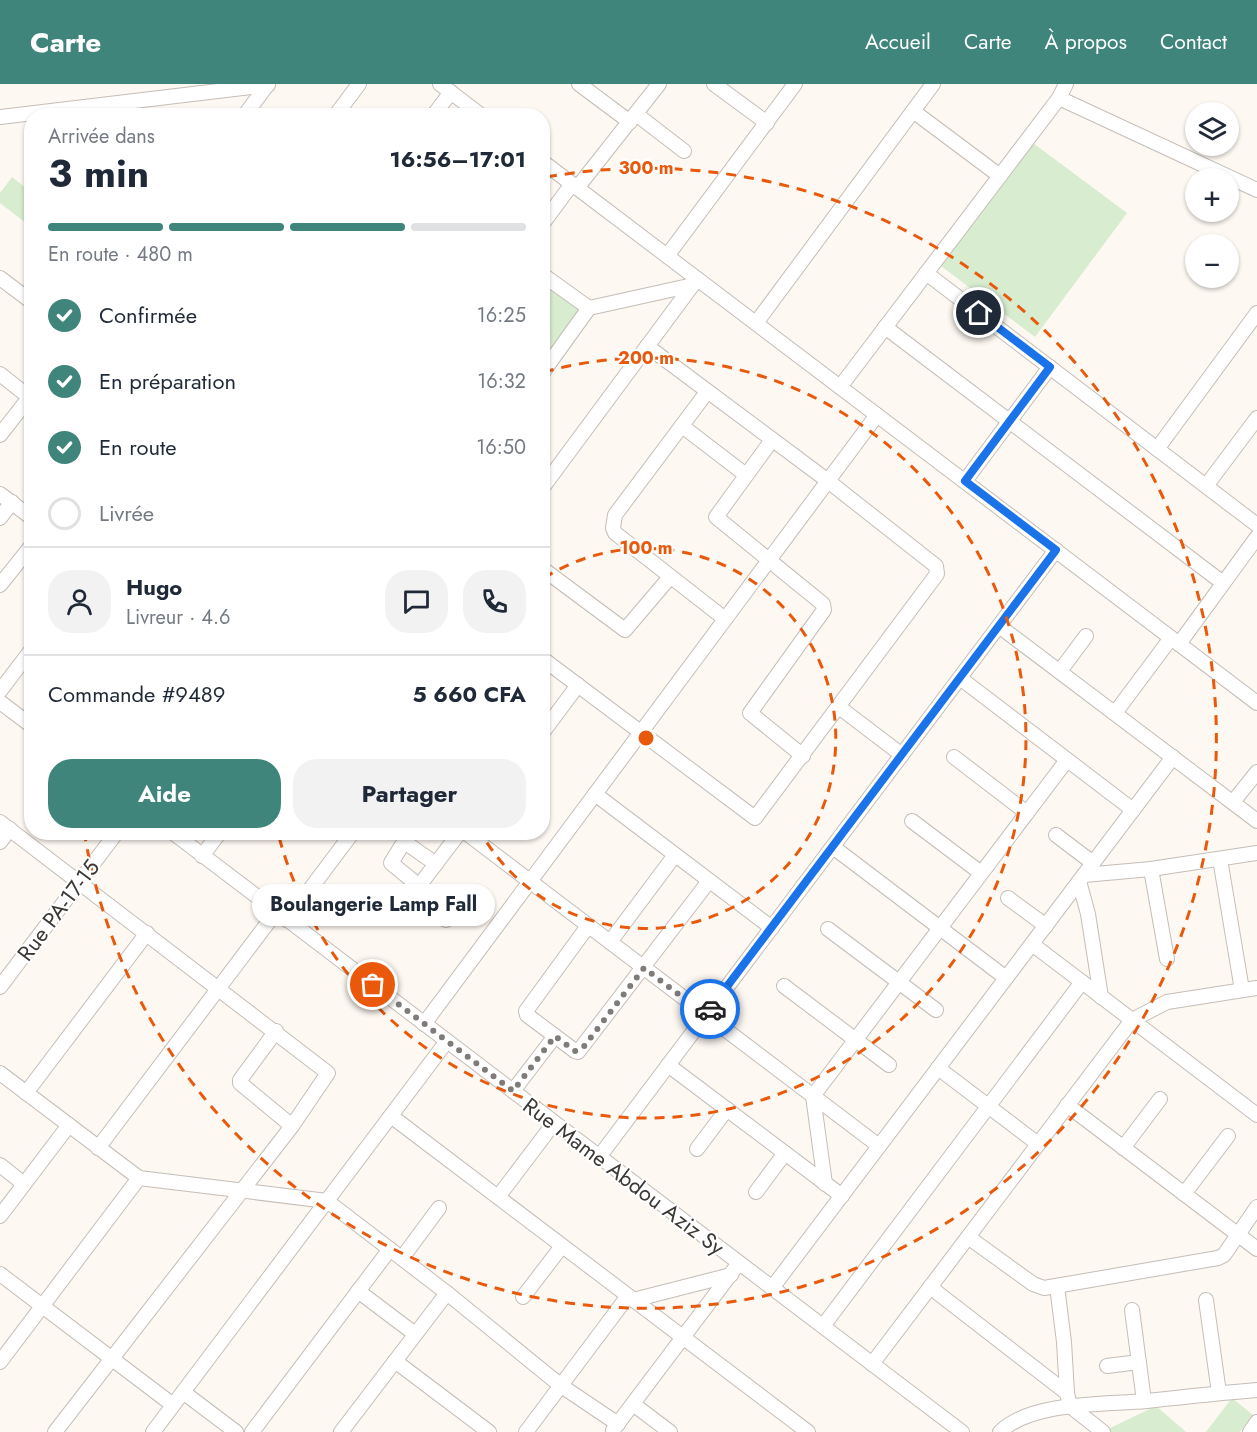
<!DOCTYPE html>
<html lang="fr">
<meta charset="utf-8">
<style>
:root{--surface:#fff;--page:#f2f2f3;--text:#1f2937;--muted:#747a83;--line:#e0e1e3;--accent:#3f857c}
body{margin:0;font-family:Jost,sans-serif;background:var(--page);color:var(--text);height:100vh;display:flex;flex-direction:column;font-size:22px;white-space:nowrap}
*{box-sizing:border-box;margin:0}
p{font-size:20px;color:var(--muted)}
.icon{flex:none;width:33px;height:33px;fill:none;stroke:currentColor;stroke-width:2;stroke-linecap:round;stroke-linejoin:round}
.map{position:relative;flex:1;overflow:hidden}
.sheet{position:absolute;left:24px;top:24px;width:526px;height:732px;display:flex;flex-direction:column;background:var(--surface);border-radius:24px;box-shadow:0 2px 4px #0004}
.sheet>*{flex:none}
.fabs{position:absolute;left:1185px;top:18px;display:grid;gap:12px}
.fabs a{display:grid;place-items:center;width:54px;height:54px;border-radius:50%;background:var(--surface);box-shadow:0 2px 4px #0004;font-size:30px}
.pin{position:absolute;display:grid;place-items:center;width:51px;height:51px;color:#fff;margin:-26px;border:3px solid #fff;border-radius:50%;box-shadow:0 2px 6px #0007}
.courier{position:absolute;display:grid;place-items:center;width:60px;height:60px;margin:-30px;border:4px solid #1a73e8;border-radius:50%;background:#fff;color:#222;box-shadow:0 2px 8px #0007}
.bubble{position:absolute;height:42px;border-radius:21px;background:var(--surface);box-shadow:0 2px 4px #0004;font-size:20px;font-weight:700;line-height:42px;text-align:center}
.head em{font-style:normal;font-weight:700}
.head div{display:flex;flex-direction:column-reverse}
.head{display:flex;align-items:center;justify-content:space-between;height:102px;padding:0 24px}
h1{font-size:39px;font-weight:700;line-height:45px}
.bar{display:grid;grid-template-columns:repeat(4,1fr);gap:9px 6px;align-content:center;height:72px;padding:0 24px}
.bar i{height:8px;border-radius:4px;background:var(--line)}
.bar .selected{background:var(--accent)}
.bar p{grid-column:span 4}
.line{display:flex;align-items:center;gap:15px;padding:0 24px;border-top:2px solid var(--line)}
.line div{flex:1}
.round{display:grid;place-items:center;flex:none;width:63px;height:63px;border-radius:24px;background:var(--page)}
ol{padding:0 24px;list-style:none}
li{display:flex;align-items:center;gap:18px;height:66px}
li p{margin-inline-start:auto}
li .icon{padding:6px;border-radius:50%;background:var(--accent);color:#fff;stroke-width:4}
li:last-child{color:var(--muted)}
li i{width:33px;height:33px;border:3px solid var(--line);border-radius:50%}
.action{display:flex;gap:12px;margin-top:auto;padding:12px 24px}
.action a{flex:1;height:69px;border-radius:24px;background:var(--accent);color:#fff;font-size:24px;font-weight:700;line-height:69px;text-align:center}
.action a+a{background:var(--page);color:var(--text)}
header{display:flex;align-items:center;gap:36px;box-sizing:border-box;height:84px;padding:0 30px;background:var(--accent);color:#fff}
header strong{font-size:28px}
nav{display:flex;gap:33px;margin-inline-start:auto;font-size:21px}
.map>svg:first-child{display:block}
</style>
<header>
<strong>Carte</strong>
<nav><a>Accueil</a><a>Carte</a><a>À propos</a><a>Contact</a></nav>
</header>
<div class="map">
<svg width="1257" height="1348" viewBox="0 0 1257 1348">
<rect width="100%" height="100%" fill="#fef8f2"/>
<g fill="#d8ecd0">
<path d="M 1033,59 L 1127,129 L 1035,253 L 941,182 Z"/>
<path d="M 12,93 L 31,108 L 31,143 L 0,119 L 0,109 Z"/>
<path d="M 543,194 L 585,224 L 543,281 Z"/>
<path d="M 1232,1314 L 1253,1331 L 1240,1348 L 1206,1348 Z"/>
<path d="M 1156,1322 L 1186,1348 L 1111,1348 L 1108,1345 Z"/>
</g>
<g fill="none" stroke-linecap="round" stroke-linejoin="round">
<defs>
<g id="minor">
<path d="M 440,0 L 482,32"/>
<path d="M 579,0 L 630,38"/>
<path d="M 714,0 L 767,39"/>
<path d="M 1059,14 L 1257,106"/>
<path d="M 913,27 L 1000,92"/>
<path d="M 636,30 L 684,67"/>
<path d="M 244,32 L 268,0"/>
<path d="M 335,32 L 359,0"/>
<path d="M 433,32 L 451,8"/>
<path d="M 0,33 L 268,1"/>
<path d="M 543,78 L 1257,619"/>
<path d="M 577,104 L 659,0"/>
<path d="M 543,139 L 572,100"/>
<path d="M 667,172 L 795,0"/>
<path d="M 926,189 L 1257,441"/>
<path d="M 543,191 L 589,224"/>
<path d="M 0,194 L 32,218"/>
<path d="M 756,239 L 933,0"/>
<path d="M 885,243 L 1223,499"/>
<path d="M 543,288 L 589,224 L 693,201"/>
<path d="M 0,290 L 29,313"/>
<path d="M 840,303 L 1059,14 L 1066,0"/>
<path d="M 707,308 L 615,431 L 613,444 L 615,449 L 725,535"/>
<path d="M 682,342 L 746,391"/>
<path d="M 0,351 L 32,310"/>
<path d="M 772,356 L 716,433 L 823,520 L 824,526 L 750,629 L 803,672"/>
<path d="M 1157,365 L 1257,229"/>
<path d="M 965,397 L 1050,283"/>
<path d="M 1206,402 L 1257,334"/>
<path d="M 543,403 L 697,195"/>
<path d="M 0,410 L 32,434"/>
<path d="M 0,434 L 12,418"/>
<path d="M 543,485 L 625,546 L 670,493"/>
<path d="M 0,501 L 32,461"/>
<path d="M 999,542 L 1257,737"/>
<path d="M 1179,560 L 1257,453"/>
<path d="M 543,575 L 755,734 L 937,490 L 936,482 L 828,397 L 647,262"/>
<path d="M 1060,587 L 1086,552"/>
<path d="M 960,594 L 1133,726"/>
<path d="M 0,607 L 32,565"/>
<path d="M 0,618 L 32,642"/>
<path d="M 839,623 L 902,671"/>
<path d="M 1115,629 L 1171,554"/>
<path d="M 543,648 L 578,601"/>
<path d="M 954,673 L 1027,729"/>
<path d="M 595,710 L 772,844"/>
<path d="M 1233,718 L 1257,688"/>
<path d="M 912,737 L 981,789"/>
<path d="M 0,738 L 328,989 L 292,1042 L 55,1348"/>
<path d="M 172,748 L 962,1348"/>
<path d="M 465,748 L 879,1062"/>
<path d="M 1056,751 L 1093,779"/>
<path d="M 0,758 L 10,745"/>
<path d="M 833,763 L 1006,894"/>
<path d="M 202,772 L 220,748"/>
<path d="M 1220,775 L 1242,906"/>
<path d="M 436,780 L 406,759 L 402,761 L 391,779 L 419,802 L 431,823 L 446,836"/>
<path d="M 1151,785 L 1167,875"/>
<path d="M 1084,791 L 1151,785 L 1257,769"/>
<path d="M 1079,797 L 1088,830 L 1101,913"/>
<path d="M 419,802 L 460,748"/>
<path d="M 1008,814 L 1046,842"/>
<path d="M 287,836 L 353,748"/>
<path d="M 588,842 L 526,927 L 527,931 L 575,967 L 578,968 L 709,797"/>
<path d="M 828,845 L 936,926"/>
<path d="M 610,858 L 675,771"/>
<path d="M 1032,860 L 1257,1031"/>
<path d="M 784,902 L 889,981"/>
<path d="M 0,903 L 117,748"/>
<path d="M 424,940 L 877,331"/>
<path d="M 276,947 L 240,996 L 240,999 L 292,1042"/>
<path d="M 668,981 L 842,1112"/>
<path d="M 938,984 L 1038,1060"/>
<path d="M 0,989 L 139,1094 L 327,1117 L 447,1209 L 560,1301 L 618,1340"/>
<path d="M 513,1007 L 555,952"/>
<path d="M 26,1009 L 147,849"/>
<path d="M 1067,1021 L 1257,1165"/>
<path d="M 391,1032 L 808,1348"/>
<path d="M 98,1064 L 276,828"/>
<path d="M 1123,1064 L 1160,1015"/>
<path d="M 697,1065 L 727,1025"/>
<path d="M 599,1073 L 1056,466"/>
<path d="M 0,1081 L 24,1100"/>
<path d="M 825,1100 L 813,1012 L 1067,676"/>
<path d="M 756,1108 L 785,1069"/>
<path d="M 1184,1110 L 1228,1052"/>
<path d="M 498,1113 L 554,1039"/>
<path d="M 0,1132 L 69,1041"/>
<path d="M 968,1153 L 1033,1200 L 1044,1204 L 1218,1174 L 1224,1171 L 1257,1123"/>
<path d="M 402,1174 L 439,1124"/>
<path d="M 0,1190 L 173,1321"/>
<path d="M 1057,1202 L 1064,1258 L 1067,1309 L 1070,1322 L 1103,1348"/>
<path d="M 930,1203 L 1067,1309"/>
<path d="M 772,1204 L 1173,673"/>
<path d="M 358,1207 L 415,1250"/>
<path d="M 523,1213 L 562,1162"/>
<path d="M 633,1216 L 731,1191"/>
<path d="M 1206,1216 L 1219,1309"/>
<path d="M 1132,1226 L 1144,1317"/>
<path d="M 823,1242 L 1082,898"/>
<path d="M 395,1277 L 489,1348"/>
<path d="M 0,1278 L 139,1094"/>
<path d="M 872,1280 L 1132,936 L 1167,918 L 1257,904"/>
<path d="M 1107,1282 L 1139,1278"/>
<path d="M 183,1308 L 236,1348"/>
<path d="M 633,1320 L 670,1348"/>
<path d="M 613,1346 L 739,1179"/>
<path d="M 153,1348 L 447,957"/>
<path d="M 252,1348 L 390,1165"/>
<path d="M 341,1348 L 447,1209"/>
<path d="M 526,1348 L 628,1212"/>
<path d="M 1000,1348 C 1032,1317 1104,1321 1147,1317 C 1183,1313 1220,1309 1257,1306"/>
<path d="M 1250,1348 L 1257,1338"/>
</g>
</defs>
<use href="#minor" stroke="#c5bdb7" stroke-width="16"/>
<use href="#minor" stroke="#fff" stroke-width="14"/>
</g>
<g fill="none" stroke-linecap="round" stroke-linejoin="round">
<path stroke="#7f7b78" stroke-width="6" stroke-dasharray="0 10.8" d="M 373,901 L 513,1007 L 555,952 L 575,967 L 582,965 L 644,884 L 706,931 L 710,925"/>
<path stroke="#1a73e8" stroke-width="8" d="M 710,925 L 1056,466 L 965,397 L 1050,283 L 979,229"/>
</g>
<g fill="none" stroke="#e8590c" stroke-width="3" stroke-dasharray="10 8">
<path d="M544 494A190 190 0 1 1 481 749"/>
<path d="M544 288A380 380 0 1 1 278 749"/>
<path d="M547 93A570 570 0 1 1 85 753"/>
</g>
<g text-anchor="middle" stroke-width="4.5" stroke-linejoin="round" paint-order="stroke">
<g font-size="22" fill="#3b3836" stroke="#fff">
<text transform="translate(58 826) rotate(-53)" y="8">Rue PA-17-15</text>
<text transform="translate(624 1092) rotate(37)" y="8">Rue Mame Abdou Aziz Sy</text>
</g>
</g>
<circle cx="646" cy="654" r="9" fill="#e8590c" stroke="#fff" stroke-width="3"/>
<g font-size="18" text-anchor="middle" font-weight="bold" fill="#e8590c" stroke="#fff" stroke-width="4.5" stroke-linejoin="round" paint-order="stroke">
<text x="646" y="90">300 m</text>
<text x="646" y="280">200 m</text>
<text x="646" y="470">100 m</text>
</g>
</svg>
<div class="fabs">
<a><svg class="icon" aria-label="layers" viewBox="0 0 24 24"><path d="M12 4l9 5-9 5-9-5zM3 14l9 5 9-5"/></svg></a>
<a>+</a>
<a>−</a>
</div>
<div class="pin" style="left:373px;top:901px;background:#ea580c"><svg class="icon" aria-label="bag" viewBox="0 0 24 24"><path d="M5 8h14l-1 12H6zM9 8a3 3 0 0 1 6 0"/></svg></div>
<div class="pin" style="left:979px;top:229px;background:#1f2937"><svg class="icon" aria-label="home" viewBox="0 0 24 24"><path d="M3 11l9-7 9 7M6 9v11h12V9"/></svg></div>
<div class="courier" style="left:710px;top:925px"><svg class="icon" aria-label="car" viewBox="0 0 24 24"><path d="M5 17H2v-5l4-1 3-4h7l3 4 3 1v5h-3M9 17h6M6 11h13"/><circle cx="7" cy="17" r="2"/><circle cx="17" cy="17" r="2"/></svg></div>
<div class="bubble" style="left:252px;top:800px;width:243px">Boulangerie Lamp Fall</div>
<section class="sheet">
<div class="head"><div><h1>3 min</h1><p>Arrivée dans</p></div><em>16:56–17:01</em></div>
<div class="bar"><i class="selected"></i><i class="selected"></i><i class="selected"></i><i></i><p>En route · 480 m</p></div>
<ol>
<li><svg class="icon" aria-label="check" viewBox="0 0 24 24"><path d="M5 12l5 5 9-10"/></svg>Confirmée<p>16:25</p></li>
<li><svg class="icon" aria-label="check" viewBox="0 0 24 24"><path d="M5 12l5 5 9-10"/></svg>En préparation<p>16:32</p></li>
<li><svg class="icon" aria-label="check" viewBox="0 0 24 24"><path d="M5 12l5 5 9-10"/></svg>En route<p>16:50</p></li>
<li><i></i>Livrée</li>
</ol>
<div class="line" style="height:108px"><a class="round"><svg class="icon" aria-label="person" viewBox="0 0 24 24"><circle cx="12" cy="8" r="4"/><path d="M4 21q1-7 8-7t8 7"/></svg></a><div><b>Hugo</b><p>Livreur · 4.6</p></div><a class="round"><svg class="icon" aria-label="chat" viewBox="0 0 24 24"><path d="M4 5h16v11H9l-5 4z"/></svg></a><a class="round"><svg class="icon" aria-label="phone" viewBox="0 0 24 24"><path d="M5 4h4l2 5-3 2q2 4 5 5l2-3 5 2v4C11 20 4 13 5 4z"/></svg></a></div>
<div class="line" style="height:78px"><div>Commande #9489</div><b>5 660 CFA</b></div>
<div class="action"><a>Aide</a><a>Partager</a></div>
</section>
</div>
